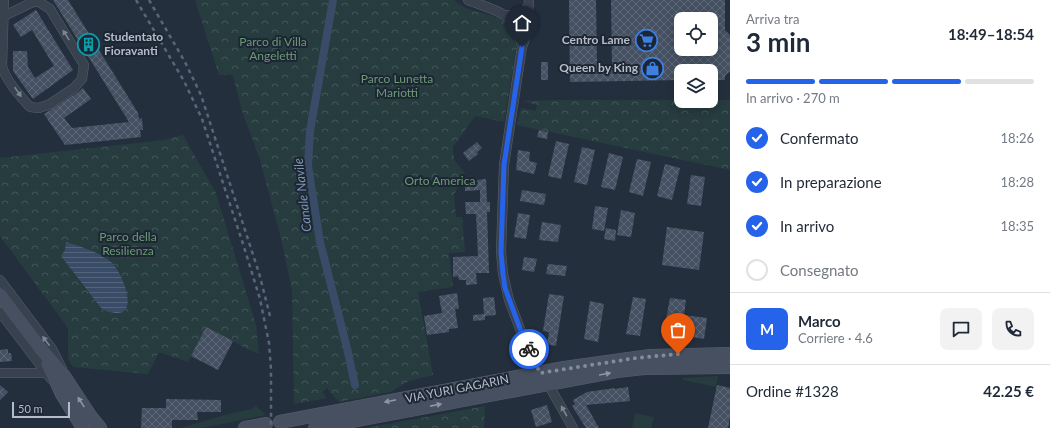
<!DOCTYPE html>
<html lang="it">
<meta charset="utf-8">
<style>
:root{--surface:#fff;--page:#f2f2f3;--text:#1f2937;--muted:#747a83;--line:#e0e1e3;--accent:#2563eb}
body{margin:0;font-family:Lato,sans-serif;background:var(--page);color:var(--text);height:100vh;display:flex;flex-direction:column;font-size:15px;white-space:nowrap}
*{box-sizing:border-box;margin:0}
p{font-size:13px;color:var(--muted)}
.icon{flex:none;width:22px;height:22px;fill:none;stroke:currentColor;stroke-width:2;stroke-linecap:round;stroke-linejoin:round}
.map{position:relative;flex:1;overflow:hidden}
.panel{display:flex;flex-direction:column;background:var(--surface);width:320px}
.panel>*{flex:none}
.fabs{position:absolute;left:674px;top:12px;display:grid;gap:8px}
.fabs a{display:grid;place-items:center;width:44px;height:44px;border-radius:8px;background:var(--surface);box-shadow:0 2px 10px #0003;font-size:20px}
.scale{position:absolute;left:12px;bottom:10px;width:58px;box-sizing:border-box;padding-left:4px;border:2px solid #b4bcc9;border-top:0;font-size:11px;line-height:14px;white-space:nowrap;color:#b4bcc9;-webkit-text-stroke:3px #1d2633;paint-order:stroke}
.pin{position:absolute;display:grid;place-items:center;width:34px;height:34px;color:#fff;margin:-41px -17px;border-radius:50% 50% 50% 0;rotate:-45deg;box-shadow:0 0 4px #0007}
.pin .icon{rotate:45deg}
.courier{position:absolute;display:grid;place-items:center;width:40px;height:40px;margin:-20px;border:3px solid #2563eb;border-radius:50%;background:#fff;color:#222;box-shadow:0 1px 5px #0007}
.head em{font-style:normal;font-weight:700}
.head div{display:flex;flex-direction:column-reverse}
.head{display:flex;align-items:center;justify-content:space-between;height:68px;padding:0 16px}
h1{font-size:26px;font-weight:700;line-height:30px}
.bar{display:grid;grid-template-columns:repeat(4,1fr);gap:6px 4px;align-content:center;height:48px;padding:0 16px}
.bar i{height:5px;border-radius:3px;background:var(--line)}
.bar .on{background:var(--accent)}
.bar p{grid-column:span 4}
.line{display:flex;align-items:center;gap:10px;padding:0 16px;border-top:1px solid var(--line)}
.line div{flex:1}
.round{display:grid;place-items:center;flex:none;width:42px;height:42px;border-radius:8px;background:var(--page)}
ol{padding:0 16px;list-style:none}
li{display:flex;align-items:center;gap:12px;height:44px}
li p{margin-inline-start:auto}
li .icon{padding:4px;border-radius:50%;background:var(--accent);color:#fff;stroke-width:4}
li:last-child{color:var(--muted)}
li i{width:22px;height:22px;border:2px solid var(--line);border-radius:50%}
main{display:flex;flex:1;min-height:0}
.map>svg:first-child{display:block}
</style>
<main>
<div class="map">
<svg width="730" height="428" viewBox="0 0 730 428">
<defs>
<pattern id="park-crowns" width="20" height="18" patternUnits="userSpaceOnUse"><rect width="20" height="18" fill="#263c3f"/><path d="M2 6a3 3 0 1 1 6 0M12 15a3 3 0 1 1 6 0" fill="none" stroke="#435659"/></pattern>
<pattern id="water-rules" width="6" height="5" patternUnits="userSpaceOnUse"><rect width="6" height="5" fill="#394c67"/><path d="M0 2.5h6" fill="none" stroke="#53647b"/></pattern>
<pattern id="building-cross-hatch" width="8" height="8" patternUnits="userSpaceOnUse"><rect width="8" height="8" fill="#455162"/><path d="M0 0l8 8M0 8l8-8" fill="none" stroke="#5d6877"/></pattern>
</defs>
<rect width="100%" height="100%" fill="#242f3e"/>
<g fill="#263c3f">
<path d="M 718,376 L 716,387 L 683,380 L 682,378 Z"/>
<path d="M 256,406 L 266,415 L 202,428 L 180,428 L 232,413 L 252,409 Z"/>
<path d="M 635,413 L 654,417 L 651,428 L 632,428 Z"/>
</g>
<g fill="url(#park-crowns)">
<path d="M 195,0 L 454,0 C 474,20 510,6 517,44 L 504,122 L 475,116 L 453,147 L 454,160 L 465,173 L 454,195 L 456,217 L 462,217 L 465,252 L 449,253 L 453,287 L 418,292 L 433,375 L 409,381 L 390,392 L 339,402 L 327,388 L 322,392 L 327,398 L 294,404 L 292,290 L 281,238 L 260,160 L 242,111 L 233,75 L 219,75 Z"/>
<path d="M 559,100 L 730,100 L 730,170 L 517,125 L 521,108 L 536,111 L 537,105 L 523,101 Z"/>
<path d="M 183,135 L 216,193 L 256,325 L 259,354 L 247,349 L 206,327 L 188,362 L 159,352 L 148,374 L 73,367 L 68,359 L 68,328 L 0,236 L 0,158 L 164,140 Z"/>
<path d="M 485,406 L 484,428 L 366,428 Z"/>
</g>
<path fill="url(#water-rules)" d="M 66,242 C 81,247 101,252 113,264 C 122,273 140,316 115,313 C 110,312 105,311 101,308 L 61,256 L 65,250 Z"/>
<g fill="none" stroke-linecap="round" stroke-linejoin="round">
<path stroke="#394c67" stroke-width="8" d="M 333,0 L 310,131 L 308,165 L 320,242 L 347,348 L 355,385"/>
</g>
<g fill="url(#building-cross-hatch)" fill-rule="evenodd">
<path d="M 53,0 L 68,0 L 138,113 L 139,119 L 142,118 L 143,130 L 140,130 L 141,137 L 65,145 L 44,114 L 77,93 L 83,88 L 91,99 L 64,118 L 72,128 L 129,122 Z"/>
<path d="M 569,0 L 596,0 L 597,66 L 612,65 L 611,0 L 725,0 L 725,30 L 730,35 L 730,71 L 725,76 L 725,80 L 711,80 L 711,71 L 681,71 L 681,80 L 570,82 ZM 681,19 L 711,19 L 711,49 L 681,49 Z"/>
<path d="M 36,10 L 73,70 L 33,99 L 13,71 L 13,51 L 27,51 L 28,67 L 35,78 L 54,66 L 32,30 L 21,37 L 13,25 Z"/>
<rect x="541" y="62" width="7" height="18"/>
<path d="M 539,130 L 548,132 L 547,139 L 537,137 Z"/>
<path d="M 556,141 L 569,144 L 561,179 L 548,176 Z"/>
<path d="M 477,142 L 482,148 L 477,152 L 478,154 L 469,161 L 463,153 Z"/>
<path d="M 582,147 L 595,150 L 587,185 L 574,182 Z"/>
<path d="M 518,150 L 530,152 L 529,161 L 537,163 L 534,174 L 516,170 Z"/>
<path d="M 609,153 L 623,157 L 615,190 L 601,187 Z"/>
<path d="M 637,159 L 651,162 L 643,196 L 629,192 Z"/>
<path d="M 665,164 L 680,168 L 672,200 L 657,196 Z"/>
<path d="M 691,175 L 705,177 L 701,206 L 687,204 Z"/>
<path d="M 486,179 L 487,202 L 490,202 L 490,212 L 487,212 L 489,273 L 476,273 L 477,284 L 466,285 L 466,280 L 459,280 L 458,276 L 453,277 L 453,257 L 478,256 L 476,214 L 466,214 L 465,202 L 480,202 L 480,190 L 465,191 L 465,185 L 478,184 L 477,180 Z"/>
<path d="M 522,190 L 546,194 L 544,205 L 520,201 Z"/>
<path d="M 595,206 L 608,208 L 604,231 L 592,229 Z"/>
<path d="M 621,210 L 635,213 L 631,237 L 617,235 Z"/>
<path d="M 518,213 L 530,215 L 526,239 L 514,237 Z"/>
<path d="M 542,222 L 561,225 L 558,242 L 539,240 Z"/>
<path d="M 667,227 L 704,232 L 699,270 L 662,265 Z"/>
<path d="M 606,228 L 616,230 L 615,241 L 604,239 Z"/>
<path d="M 524,257 L 537,259 L 534,272 L 522,270 Z"/>
<path d="M 548,264 L 567,266 L 565,276 L 546,274 Z"/>
<path d="M 457,293 L 459,309 L 455,309 L 458,328 L 449,329 L 449,332 L 427,335 L 424,316 L 442,313 L 439,296 Z"/>
<path d="M 549,294 L 564,296 L 556,346 L 547,344 L 549,332 L 543,331 Z"/>
<path d="M 494,297 L 496,315 L 485,316 L 485,320 L 473,321 L 473,315 L 484,314 L 483,298 Z"/>
<path d="M 633,297 L 646,299 L 640,336 L 626,334 Z"/>
<path d="M 670,298 L 686,300 L 684,315 L 707,318 L 704,339 L 687,336 L 690,323 L 666,319 Z"/>
<path d="M 590,301 L 604,304 L 598,342 L 584,339 Z"/>
<path d="M 206,327 L 233,341 L 218,370 L 191,356 Z"/>
<path d="M 8,349 L 8,353 L 11,353 L 12,361 L 0,362 L 0,350 Z"/>
<path d="M 0,385 L 8,392 L 0,400 Z"/>
<path d="M 717,385 L 730,388 L 730,417 L 728,428 L 708,428 Z"/>
<path d="M 628,387 L 630,401 L 586,405 L 599,428 L 586,428 L 572,406 L 575,404 L 573,400 L 587,392 L 615,388 L 615,389 Z"/>
<path d="M 166,399 L 221,400 L 221,412 L 197,412 L 198,420 L 172,420 L 172,428 L 141,428 L 142,408 L 166,408 Z"/>
<path d="M 547,405 L 552,422 L 536,427 L 531,410 Z"/>
</g>
<g fill="none" stroke-linecap="round" stroke-linejoin="round">
<defs>
<g id="minor">
<path d="M 468,0 C 496,11 516,12 522,46"/>
<path d="M 529,0 L 526,36 L 522,47 L 504,165 L 501,252 L 503,274 L 509,300 L 522,334 L 540,373 L 548,384 L 573,428"/>
<path d="M 505,15 L 515,15 L 522,14 L 529,5"/>
<path d="M 4,16 L 33,2 L 39,2 L 50,9 L 84,65 L 82,79 L 74,88 L 50,104 L 39,108 L 30,107 C 20,96 6,81 2,66 L 4,0"/>
<path d="M 0,280 L 52,349 L 62,369"/>
<path d="M 0,312 L 51,379"/>
<path d="M 0,373 L 46,373"/>
</g>
<g id="secondary">
<path d="M 0,295 L 41,349 L 64,376 L 91,417 L 100,428"/>
<path d="M 48,364 L 62,394 L 83,428"/>
<path d="M 280,422 L 564,368 L 650,356 L 730,354"/>
<path d="M 245,428 L 266,424"/>
<path d="M 315,428 L 617,371 L 644,368 L 730,367"/>
</g>
</defs>
<use href="#minor" stroke="#565f6c" stroke-width="10"/>
<use href="#secondary" stroke="#565f6c" stroke-width="14"/>
<use href="#minor" stroke="#38414e" stroke-width="9"/>
<use href="#secondary" stroke="#465061" stroke-width="13"/>
<g stroke="#5a6575" stroke-width="2.5" stroke-dasharray="4 4" stroke-linecap="butt">
<path d="M 136,0 L 184,81 L 202,119 L 244,247 L 260,299 L 269,343 L 271,369 L 271,428"/>
<path d="M 149,0 L 185,62 L 201,95 L 259,273 L 270,316"/>
</g>
</g>
<defs><path id="oneway-solid" d="M-6-.8H1V-3.2L6.5 0L1 3.2V.8H-6Z"/></defs>
<g fill="#7c8592">
<use href="#oneway-solid" transform="translate(66 35) rotate(-122)"/>
<use href="#oneway-solid" transform="translate(18 92) rotate(55)"/>
<use href="#oneway-solid" transform="translate(46 341) rotate(-127)"/>
<use href="#oneway-solid" transform="translate(564 411) rotate(-119)"/>
</g>
<g fill="#8e96a5">
<use href="#oneway-solid" transform="translate(605 374) rotate(-10)"/>
<use href="#oneway-solid" transform="translate(390 401) rotate(169)"/>
<use href="#oneway-solid" transform="translate(81 402) rotate(-122)"/>
<use href="#oneway-solid" transform="translate(436 405) rotate(-11)"/>
</g>
<g fill="none" stroke-linecap="round" stroke-linejoin="round">
<path stroke="#828b98" stroke-width="4" stroke-dasharray="0 7.2" d="M 529,349 L 540,373 L 636,358 L 678,354"/>
<path stroke="#2563eb" stroke-width="5" d="M 522,47 L 504,165 L 501,252 L 503,274 L 505,288 L 522,334 L 529,349"/>
</g>
<defs>
<symbol id="supermarket-ring" viewBox="-11 -11 22 22"><circle r="9.5" fill="#1d2633" stroke="#3f7fe0" stroke-width="1.5"/><path d="M-6-5.5h2.5l.6 2H6L4.5 2H-2.5L-4.4-4H-6ZM-1.5 3.2a1.3 1.3 0 1 0 .1 0ZM3 3.2a1.3 1.3 0 1 0 .1 0Z" fill="#3f7fe0"/></symbol>
<symbol id="building-ring" viewBox="-11 -11 22 22"><circle r="9.5" fill="#1d2633" stroke="#0f9aa8" stroke-width="1.5"/><path d="M-4-6H4V6H1V3H-1V6H-4ZM-2.5-4.3h1.7v1.8h-1.7ZM.8-4.3h1.7v1.8H.8ZM-2.5-1h1.7V.8h-1.7ZM.8-1h1.7V.8H.8Z" fill="#0f9aa8"/></symbol>
<symbol id="shop-ring" viewBox="-11 -11 22 22"><circle r="9.5" fill="#1d2633" stroke="#3f7fe0" stroke-width="1.5"/><path d="M-5-2.5h2.3a2.7 3.5 0 0 1 5.4 0H5L5.5 6h-11ZM-1.5-2.5h3a1.5 2.3 0 0 0-3 0Z" fill="#3f7fe0"/></symbol>
</defs>
<g fill-rule="evenodd">
<use href="#supermarket-ring" x="634" y="28" width="25" height="25"/>
<use href="#building-ring" x="76" y="32" width="25" height="25"/>
<use href="#shop-ring" x="640" y="56" width="25" height="25"/>
</g>
<g text-anchor="middle" stroke-width="4" stroke-linejoin="round" paint-order="stroke">
<g font-size="12" font-weight="bold" fill="#b4bcc9" stroke="#1d2633" text-anchor="end">
<text x="104" y="41" text-anchor="start">Studentato<tspan x="104" dy="14">Fioravanti</tspan></text>
<text x="630" y="44">Centro Lame</text>
<text x="638" y="72">Queen by King</text>
</g>
<g font-size="12" fill="#6b9a76" stroke="#1d2633">
<text x="273" y="46">Parco di Villa<tspan x="273" dy="14">Angeletti</tspan></text>
<text x="397" y="83">Parco Lunetta<tspan x="397" dy="14">Mariotti</tspan></text>
<text x="440" y="185">Orto America</text>
<text x="128" y="241">Parco della<tspan x="128" dy="14">Resilienza</tspan></text>
</g>
<g font-size="12" fill="#b4bcc9" stroke="#1d2633">
<text transform="translate(457 389) rotate(-11)" y="4">VIA YURI GAGARIN</text>
</g>
<g font-size="13" font-style="italic" fill="#7c92b1" stroke="#1d2633">
<text transform="translate(302 195) rotate(-97)" y="5">Canale Navile</text>
</g>
</g>
</svg>
<div class="fabs">
<a><svg class="icon" aria-label="locate" viewBox="0 0 24 24"><circle cx="12" cy="12" r="6"/><path d="M12 2v4M12 18v4M2 12h4M18 12h4"/></svg></a>
<a><svg class="icon" aria-label="layers" viewBox="0 0 24 24"><path d="M12 4l9 5-9 5-9-5zM3 14l9 5 9-5"/></svg></a>
</div>
<div class="scale">50 m</div>
<div class="pin" style="left:678px;top:354px;background:#ea580c"><svg class="icon" aria-label="bag" viewBox="0 0 24 24"><path d="M5 8h14l-1 12H6zM9 8a3 3 0 0 1 6 0"/></svg></div>
<div class="pin" style="left:522px;top:47px;background:#1f2937"><svg class="icon" aria-label="home" viewBox="0 0 24 24"><path d="M3 11l9-7 9 7M6 9v11h12V9"/></svg></div>
<div class="courier" style="left:529px;top:349px"><svg class="icon" aria-label="bike" viewBox="0 0 24 24"><circle cx="6" cy="16" r="4"/><circle cx="18" cy="16" r="4"/><path d="M6 16l4-8h5l3 8M10 8l3 8H6M13 5h3"/></svg></div>
</div>
<section class="panel">
<div class="head"><div><h1>3 min</h1><p>Arriva tra</p></div><em>18:49–18:54</em></div>
<div class="bar"><i class="on"></i><i class="on"></i><i class="on"></i><i></i><p>In arrivo · 270 m</p></div>
<ol>
<li><svg class="icon" aria-label="check" viewBox="0 0 24 24"><path d="M5 12l5 5 9-10"/></svg>Confermato<p>18:26</p></li>
<li><svg class="icon" aria-label="check" viewBox="0 0 24 24"><path d="M5 12l5 5 9-10"/></svg>In preparazione<p>18:28</p></li>
<li><svg class="icon" aria-label="check" viewBox="0 0 24 24"><path d="M5 12l5 5 9-10"/></svg>In arrivo<p>18:35</p></li>
<li><i></i>Consegnato</li>
</ol>
<div class="line" style="height:72px"><b class="round" style="background:var(--accent);color:#fff">M</b><div><b>Marco</b><p>Corriere · 4.6</p></div><a class="round"><svg class="icon" aria-label="chat" viewBox="0 0 24 24"><path d="M4 5h16v11H9l-5 4z"/></svg></a><a class="round"><svg class="icon" aria-label="phone" viewBox="0 0 24 24"><path d="M5 4h4l2 5-3 2q2 4 5 5l2-3 5 2v4C11 20 4 13 5 4z"/></svg></a></div>
<div class="line" style="height:52px"><div>Ordine #1328</div><b>42.25 €</b></div>
</section>
</main>
